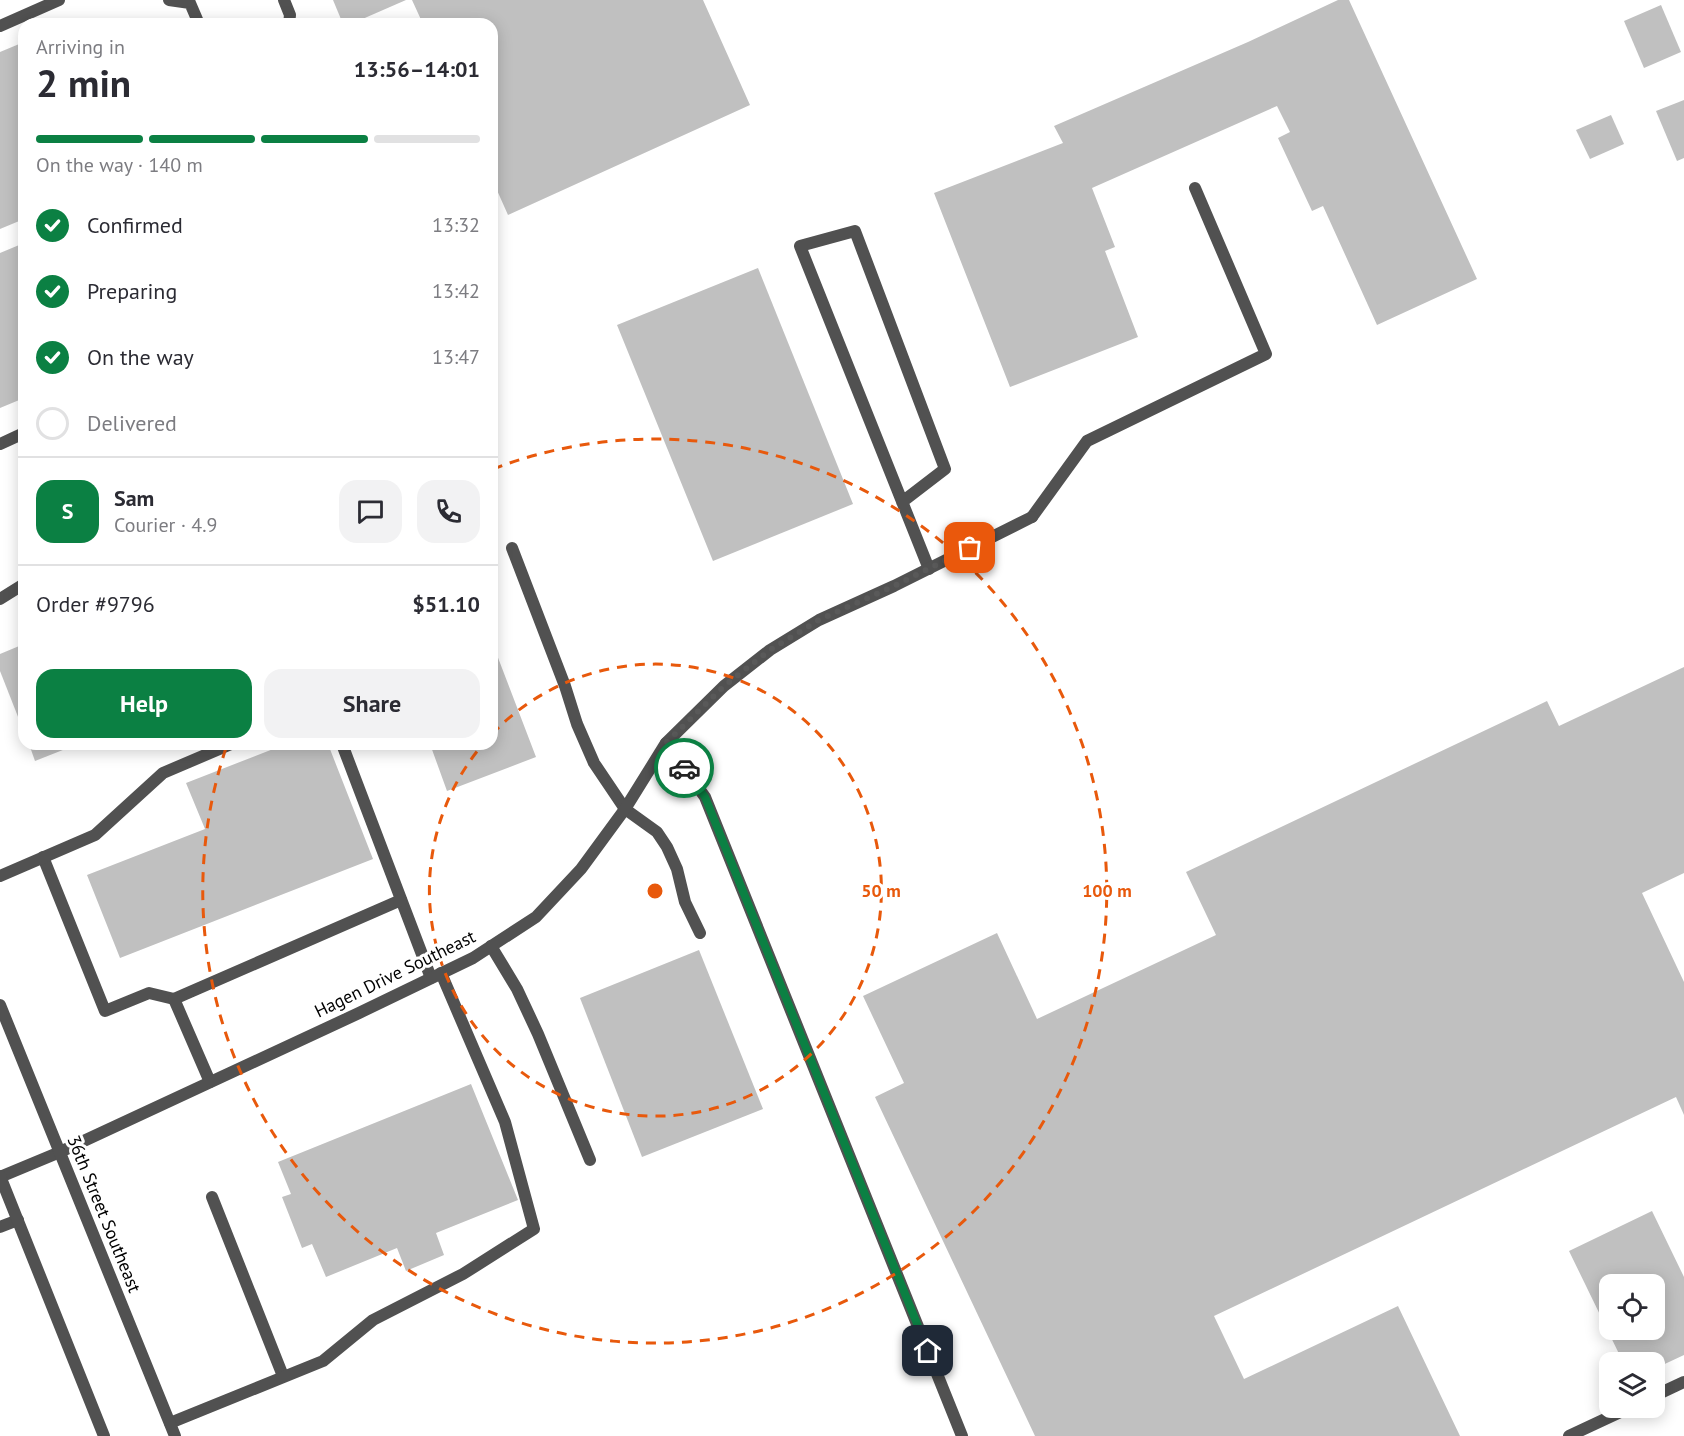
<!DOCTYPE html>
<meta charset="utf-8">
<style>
:root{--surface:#fff;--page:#f2f2f3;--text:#2b2b33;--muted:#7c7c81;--line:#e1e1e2;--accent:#0b8043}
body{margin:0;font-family:"PT Sans",sans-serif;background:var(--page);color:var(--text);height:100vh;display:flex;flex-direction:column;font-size:22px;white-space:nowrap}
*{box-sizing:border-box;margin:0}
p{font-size:20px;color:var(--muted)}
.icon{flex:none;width:33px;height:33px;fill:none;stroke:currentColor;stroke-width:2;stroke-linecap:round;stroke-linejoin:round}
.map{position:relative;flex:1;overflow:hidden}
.sheet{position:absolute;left:18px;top:18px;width:480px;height:732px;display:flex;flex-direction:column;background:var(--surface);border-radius:18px;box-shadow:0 3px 15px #0003}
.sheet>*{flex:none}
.fabs{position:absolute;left:1599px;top:1274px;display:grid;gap:12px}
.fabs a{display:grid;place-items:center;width:66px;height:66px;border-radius:12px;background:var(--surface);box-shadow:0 3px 15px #0003;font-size:30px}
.pin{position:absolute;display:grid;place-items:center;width:51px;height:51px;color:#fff;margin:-26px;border-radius:12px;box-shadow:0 3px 9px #0006}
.courier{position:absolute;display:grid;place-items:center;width:60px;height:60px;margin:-30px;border:4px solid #0b8043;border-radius:50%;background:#fff;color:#222;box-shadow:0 2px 8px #0007}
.overview em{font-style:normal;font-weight:600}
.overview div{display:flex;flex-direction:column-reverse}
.overview{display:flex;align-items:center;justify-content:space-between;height:102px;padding:0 18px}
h1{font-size:39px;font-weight:600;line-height:45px}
.bar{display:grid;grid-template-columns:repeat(4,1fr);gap:9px 6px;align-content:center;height:72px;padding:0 18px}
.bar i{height:8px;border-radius:4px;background:var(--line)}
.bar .active{background:var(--accent)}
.bar p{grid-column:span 4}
.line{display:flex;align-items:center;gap:15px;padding:0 18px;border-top:2px solid var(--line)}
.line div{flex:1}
.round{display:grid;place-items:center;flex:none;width:63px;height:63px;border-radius:18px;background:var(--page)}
ol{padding:0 18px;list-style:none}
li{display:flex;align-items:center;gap:18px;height:66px}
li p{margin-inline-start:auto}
li .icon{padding:6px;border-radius:50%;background:var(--accent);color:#fff;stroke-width:4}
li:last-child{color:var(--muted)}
li i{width:33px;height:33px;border:3px solid var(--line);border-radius:50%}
.button{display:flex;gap:12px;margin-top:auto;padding:12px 18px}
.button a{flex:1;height:69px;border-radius:18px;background:var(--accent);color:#fff;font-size:24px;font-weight:600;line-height:69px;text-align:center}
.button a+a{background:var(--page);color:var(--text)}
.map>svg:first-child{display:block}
</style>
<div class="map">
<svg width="1684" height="1436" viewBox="0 0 1684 1436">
<rect width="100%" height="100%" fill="#fff"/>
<g fill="#c0c0c0" fill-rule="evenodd">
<path d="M 333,0 L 406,0 L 351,24 L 343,24 Z"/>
<path d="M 412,0 L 703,0 L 750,105 L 508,215 L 492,179 L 492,24 L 423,24 Z"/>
<path d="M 1338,0 L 1349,0 L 1477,279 L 1377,325 L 1323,206 L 1312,211 L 1278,138 L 1290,132 L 1277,106 L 1092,188 L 1115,247 L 1105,251 L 1138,337 L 1010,387 L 934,193 L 1063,143 L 1054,126 L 1248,42 Z"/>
<path d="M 1661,5 L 1681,52 L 1644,68 L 1624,21 Z"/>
<path d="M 24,42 L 24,219 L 0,229 L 0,52 Z"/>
<path d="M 1684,100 L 1684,158 L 1677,161 L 1656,111 Z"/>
<path d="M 1611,115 L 1624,144 L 1590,159 L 1576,130 Z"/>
<path d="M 24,243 L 24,398 L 0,408 L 0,253 Z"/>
<path d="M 758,268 L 853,504 L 713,561 L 617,325 Z"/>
<path d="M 492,642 L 536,757 L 447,791 L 430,744 L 492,744 Z"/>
<path d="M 24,644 L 24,732 L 0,671 L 0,654 Z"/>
<path d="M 1684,667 L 1684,873 L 1642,893 L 1684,982 L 1684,1115 L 1676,1097 L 1214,1316 L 1244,1379 L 1398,1306 L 1460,1436 L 1035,1436 L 875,1097 L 904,1083 L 863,996 L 997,933 L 1037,1019 L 1216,935 L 1186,872 L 1547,701 L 1559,726 Z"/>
<path d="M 29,744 L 78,744 L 35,761 Z"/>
<path d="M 286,744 L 328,744 L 373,859 L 120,958 L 87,875 L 205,829 L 186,783 Z"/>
<path d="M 699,950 L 763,1109 L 642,1157 L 580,998 Z"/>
<path d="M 471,1084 L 518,1200 L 436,1233 L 444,1255 L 406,1271 L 397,1248 L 326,1277 L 312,1244 L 302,1248 L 282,1197 L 291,1194 L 278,1162 Z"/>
<path d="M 1652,1211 L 1684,1277 L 1684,1355 L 1654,1369 L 1654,1362 L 1623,1362 L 1569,1251 ZM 1610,1284 L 1654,1284 L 1654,1329 L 1610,1329 Z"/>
</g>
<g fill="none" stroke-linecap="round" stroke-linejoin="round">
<g stroke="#515151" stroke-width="12">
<path d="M 169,0 L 190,3 L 199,24"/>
<path d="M 284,0 L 290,15 L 289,24"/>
<path d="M 0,26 L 59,0"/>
<path d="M 0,444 L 24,433"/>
<path d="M 902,502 L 945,469 L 855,231 L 800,246 L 929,569"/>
<path d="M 1032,517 L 1087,441 L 1266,354 L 1195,188"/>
<path d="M 512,548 L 565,686 L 577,724 L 594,763 L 625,809 L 657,832 L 667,847 L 677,869 L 685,902 L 700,933"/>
<path d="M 0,599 L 24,584"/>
<path d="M 666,743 L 705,797 L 962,1436"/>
<path d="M 342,744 L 431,978"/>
<path d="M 43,857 L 105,1011 L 149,993 L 174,999"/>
<path d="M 0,876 L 95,835 L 163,773 L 231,744"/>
<path d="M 491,946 L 517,989 L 538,1034 L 590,1160"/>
<path d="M 210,1082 L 174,999 L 401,900"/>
<path d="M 212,1197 L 283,1376"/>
<path d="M 0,1227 L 18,1220"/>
<path d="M 1654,1396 L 1684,1382"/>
<path d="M 170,1423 L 323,1361 L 373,1320 L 463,1274 L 534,1229 L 505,1122 L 441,973"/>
<path d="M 1569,1436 L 1631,1407"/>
</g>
<path stroke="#515151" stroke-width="12" d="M 0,1177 L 60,1152 L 359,1013 L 473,958 L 536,917 L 581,869 L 625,809 L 666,743 L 724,686 L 770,650 L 819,620 L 894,586 L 1032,517"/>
<g stroke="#515151" stroke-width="12">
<path d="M 0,1005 L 175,1436"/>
<path d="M 0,1176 L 104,1436"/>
</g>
</g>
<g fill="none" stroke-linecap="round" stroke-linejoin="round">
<path stroke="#595959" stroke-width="6" stroke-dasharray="0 10.8" d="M 684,768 L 666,743 L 724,686 L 770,650 L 819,620 L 894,586 L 970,548"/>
<path stroke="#0b8043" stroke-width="8" d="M 684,768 L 705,797 L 928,1351"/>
</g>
<g fill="none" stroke="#e8590c" stroke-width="3" stroke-dasharray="10 8">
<path d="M492 734A226 226 0 1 1 483 744"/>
<path d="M493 469A452 452 0 1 1 226 748"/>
</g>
<g text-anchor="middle" stroke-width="6" stroke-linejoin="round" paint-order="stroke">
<g font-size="18" fill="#000" stroke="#fff">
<text transform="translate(395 974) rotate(-26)" y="6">Hagen Drive Southeast</text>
<text transform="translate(104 1214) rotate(68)" y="6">36th Street Southeast</text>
</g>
</g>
<circle cx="655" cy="891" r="9" fill="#e8590c" stroke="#fff" stroke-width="3"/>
<g font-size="18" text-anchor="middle" font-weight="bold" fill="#e8590c" stroke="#fff" stroke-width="6" stroke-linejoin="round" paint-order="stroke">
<text x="881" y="897">50 m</text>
<text x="1107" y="897">100 m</text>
</g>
</svg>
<div class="fabs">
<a><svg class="icon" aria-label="locate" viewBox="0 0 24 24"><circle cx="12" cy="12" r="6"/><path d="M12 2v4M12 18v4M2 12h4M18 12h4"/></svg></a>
<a><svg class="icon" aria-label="layers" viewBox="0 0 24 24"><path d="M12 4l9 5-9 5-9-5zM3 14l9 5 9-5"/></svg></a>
</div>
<div class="pin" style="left:970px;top:548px;background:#ea580c"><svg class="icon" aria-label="bag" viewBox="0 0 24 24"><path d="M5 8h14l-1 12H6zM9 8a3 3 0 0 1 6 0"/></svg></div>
<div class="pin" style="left:928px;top:1351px;background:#1f2937"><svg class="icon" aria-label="home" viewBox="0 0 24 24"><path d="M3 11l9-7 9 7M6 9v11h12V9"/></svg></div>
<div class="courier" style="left:684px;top:768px"><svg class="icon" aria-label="car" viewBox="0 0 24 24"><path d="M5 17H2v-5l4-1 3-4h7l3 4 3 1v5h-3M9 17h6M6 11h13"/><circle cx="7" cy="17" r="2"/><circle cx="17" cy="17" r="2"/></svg></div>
<section class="sheet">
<div class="overview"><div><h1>2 min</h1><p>Arriving in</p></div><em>13:56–14:01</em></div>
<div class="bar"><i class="active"></i><i class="active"></i><i class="active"></i><i></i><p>On the way · 140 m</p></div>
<ol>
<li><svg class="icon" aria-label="check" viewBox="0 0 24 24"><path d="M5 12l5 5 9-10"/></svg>Confirmed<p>13:32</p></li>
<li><svg class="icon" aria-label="check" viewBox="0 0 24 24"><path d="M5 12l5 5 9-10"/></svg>Preparing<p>13:42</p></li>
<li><svg class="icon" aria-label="check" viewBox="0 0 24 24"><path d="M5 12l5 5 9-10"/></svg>On the way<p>13:47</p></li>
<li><i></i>Delivered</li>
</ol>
<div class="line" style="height:108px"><b class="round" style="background:var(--accent);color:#fff">S</b><div><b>Sam</b><p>Courier · 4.9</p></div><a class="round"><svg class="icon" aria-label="chat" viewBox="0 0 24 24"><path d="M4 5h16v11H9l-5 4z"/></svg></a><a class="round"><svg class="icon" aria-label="phone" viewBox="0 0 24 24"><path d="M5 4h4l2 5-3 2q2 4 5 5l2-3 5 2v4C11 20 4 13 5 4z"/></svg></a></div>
<div class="line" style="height:78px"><div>Order #9796</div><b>$51.10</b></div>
<div class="button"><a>Help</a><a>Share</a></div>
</section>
</div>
